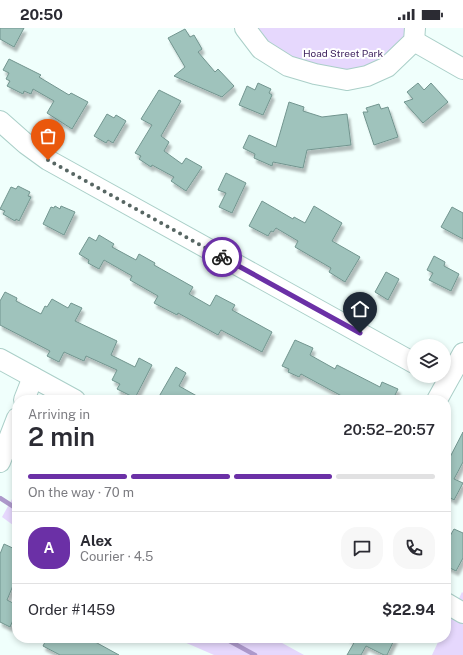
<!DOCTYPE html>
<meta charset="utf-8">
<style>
:root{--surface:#fff;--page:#f7f7f7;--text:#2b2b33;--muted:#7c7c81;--line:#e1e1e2;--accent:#6b30a6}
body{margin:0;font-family:"Public Sans",sans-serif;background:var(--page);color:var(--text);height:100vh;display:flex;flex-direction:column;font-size:15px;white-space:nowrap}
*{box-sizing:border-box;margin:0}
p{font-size:13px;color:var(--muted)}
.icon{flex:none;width:22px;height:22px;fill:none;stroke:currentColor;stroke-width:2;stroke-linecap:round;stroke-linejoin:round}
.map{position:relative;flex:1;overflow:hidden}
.drawer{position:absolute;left:12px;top:367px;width:439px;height:248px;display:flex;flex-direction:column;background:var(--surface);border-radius:16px;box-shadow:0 2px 6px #0003}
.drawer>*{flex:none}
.fabs{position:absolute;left:407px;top:311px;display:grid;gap:8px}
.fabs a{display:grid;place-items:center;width:44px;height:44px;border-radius:50%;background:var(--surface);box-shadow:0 2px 6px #0003;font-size:20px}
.pin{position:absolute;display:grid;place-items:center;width:34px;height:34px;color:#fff;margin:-41px -17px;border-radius:50% 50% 50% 0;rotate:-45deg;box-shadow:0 0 4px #0007}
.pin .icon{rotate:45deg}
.courier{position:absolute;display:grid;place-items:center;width:40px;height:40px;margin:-20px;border:3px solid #6b30a6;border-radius:50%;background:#fff;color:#222;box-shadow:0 1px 5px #0007}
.summary em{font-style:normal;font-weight:600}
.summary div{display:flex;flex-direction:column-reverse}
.summary{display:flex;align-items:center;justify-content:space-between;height:68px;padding:0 16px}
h1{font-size:26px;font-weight:600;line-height:30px}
.bar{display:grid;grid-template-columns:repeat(4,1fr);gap:6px 4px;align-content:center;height:48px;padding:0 16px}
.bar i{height:5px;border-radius:3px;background:var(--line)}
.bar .current{background:var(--accent)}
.bar p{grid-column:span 4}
.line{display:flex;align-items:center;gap:10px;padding:0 16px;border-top:1px solid var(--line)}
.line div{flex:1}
.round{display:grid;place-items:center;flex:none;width:42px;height:42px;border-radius:16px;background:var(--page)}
.status{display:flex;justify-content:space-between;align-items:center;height:28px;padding:0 20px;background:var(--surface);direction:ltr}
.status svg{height:11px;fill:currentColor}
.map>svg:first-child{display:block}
</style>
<div class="status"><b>20:50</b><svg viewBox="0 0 49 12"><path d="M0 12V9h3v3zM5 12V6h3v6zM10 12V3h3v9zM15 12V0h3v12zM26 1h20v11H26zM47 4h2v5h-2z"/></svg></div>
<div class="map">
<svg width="463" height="627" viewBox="0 0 463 627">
<defs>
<filter id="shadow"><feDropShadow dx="2.5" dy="4.5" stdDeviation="1" flood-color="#0004"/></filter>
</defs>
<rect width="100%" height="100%" fill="#f0fffc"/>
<g fill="#e6d8fd">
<path d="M 245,0 L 415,0 L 387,39 L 315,46 Z"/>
<path d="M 17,462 L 17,500 L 2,489 Z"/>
<path d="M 462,564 L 463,565 L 463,627 L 432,627 L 440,610 L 446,610 L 446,598 Z"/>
<path d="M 175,610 L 273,610 L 304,627 L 214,627 Z"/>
</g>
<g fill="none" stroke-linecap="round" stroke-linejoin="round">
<g stroke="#ad99cb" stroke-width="4.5">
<path d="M 0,470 L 17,481"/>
<path d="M 224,610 L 255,627"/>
</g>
</g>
<g fill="#9fc3bc" stroke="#72958f" filter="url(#shadow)">
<path d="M 0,0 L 24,0 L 14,19 L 0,11 Z"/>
<path d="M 185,1 L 190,9 L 194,7 L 202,21 L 198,24 L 215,44 L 218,41 L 234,58 L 222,69 L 174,48 L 185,39 L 168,10 Z"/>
<path d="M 9,31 L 41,47 L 39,49 L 69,67 L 71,65 L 88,74 L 72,101 L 47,85 L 54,73 L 33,61 L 31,66 L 24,63 L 23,66 L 7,58 L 10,53 L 6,51 L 9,45 L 3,42 Z"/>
<path d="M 258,55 L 271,61 L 269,65 L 272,67 L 263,87 L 239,77 L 247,58 L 255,62 Z"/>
<path d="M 418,55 L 424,62 L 431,55 L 448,74 L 423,95 L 404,74 L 413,71 L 407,64 Z"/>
<path d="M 159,62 L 181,73 L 161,108 L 169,114 L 164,123 L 182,136 L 186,130 L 202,139 L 186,163 L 171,153 L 174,149 L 152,137 L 151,139 L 139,131 L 141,128 L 135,125 L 152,97 L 141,91 Z"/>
<path d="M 289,74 L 304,79 L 303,83 L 322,89 L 347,86 L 351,117 L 307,122 L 303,140 L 273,134 L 272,138 L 254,130 L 255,126 L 243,120 L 249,107 L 276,119 Z"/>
<path d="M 379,76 L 381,81 L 388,79 L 398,109 L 374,117 L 363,84 L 368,84 L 366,80 Z"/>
<path d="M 107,86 L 114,90 L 116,87 L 126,93 L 113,115 L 108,112 L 106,115 L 94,108 Z"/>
<path d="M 226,145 L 246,155 L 232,185 L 219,179 L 226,165 L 218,162 Z"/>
<path d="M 18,158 L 30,164 L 28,168 L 31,169 L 19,193 L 16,191 L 15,193 L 3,186 L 5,183 L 0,181 L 11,159 L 16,161 Z"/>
<path d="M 262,173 L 293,191 L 294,189 L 305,195 L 314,178 L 342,195 L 332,213 L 360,229 L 345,254 L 329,244 L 331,240 L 295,219 L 298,213 L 276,200 L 273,204 L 271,203 L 268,208 L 249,198 Z"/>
<path d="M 55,178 L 60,181 L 61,178 L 75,184 L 64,207 L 43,196 L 51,179 L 54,180 Z"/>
<path d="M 452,179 L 463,185 L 463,211 L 441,199 Z"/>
<path d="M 99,207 L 114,216 L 112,219 L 136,232 L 139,226 L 155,235 L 154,237 L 193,259 L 189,266 L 210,278 L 216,267 L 235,277 L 232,282 L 272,304 L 262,324 L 221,302 L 218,307 L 178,285 L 177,287 L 154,275 L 158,268 L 130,252 L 132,248 L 104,232 L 99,241 L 88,235 L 89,232 L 79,226 L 89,209 L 96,213 Z"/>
<path d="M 434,228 L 445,234 L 444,238 L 459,246 L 451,263 L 429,252 L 433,245 L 427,242 Z"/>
<path d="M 386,244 L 399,251 L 388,272 L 375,264 Z"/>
<path d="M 5,264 L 17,270 L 16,273 L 41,286 L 45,278 L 47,279 L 52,271 L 68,280 L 71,275 L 82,280 L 75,293 L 117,313 L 111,327 L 135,339 L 139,330 L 152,337 L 135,370 L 117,361 L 120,356 L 112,352 L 117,342 L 86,328 L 84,333 L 64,324 L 59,334 L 47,328 L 50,323 L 0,297 L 0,273 Z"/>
<path d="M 295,312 L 313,320 L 310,327 L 335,341 L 337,337 L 380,359 L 382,354 L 398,361 L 395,367 L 406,372 L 349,372 L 301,346 L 299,349 L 288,344 L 289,341 L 282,338 Z"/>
<path d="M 176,339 L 186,345 L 179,358 L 204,372 L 157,372 Z"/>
<path d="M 463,404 L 463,434 L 454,451 L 463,455 L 454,472 L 446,467 L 446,430 L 449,431 Z"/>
<path d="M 454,501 L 463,505 L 463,530 L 456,543 L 446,538 L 446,515 Z"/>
<path d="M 4,516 L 17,522 L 17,548 L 7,572 L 17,577 L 17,583 L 10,599 L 0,594 L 0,526 Z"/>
<path d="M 47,610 L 88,610 L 119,627 L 60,627 L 43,618 Z"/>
<path d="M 348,610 L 395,610 L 387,627 L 384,627 L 366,618 L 361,627 L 347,627 L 355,613 Z"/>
</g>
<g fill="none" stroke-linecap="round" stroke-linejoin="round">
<defs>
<g id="minor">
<path d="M 245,0 L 261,21 L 288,38 L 315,46 L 347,52 L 367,48 L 387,39 L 414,13 L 415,0"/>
<path d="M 414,13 L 463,41"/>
<path d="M 0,93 L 26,116 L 48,132 L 414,335"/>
<path d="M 0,331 L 75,372"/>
<path d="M 24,372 L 33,349"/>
<path d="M 437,372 L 463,325"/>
<path d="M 0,434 L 17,390"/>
<path d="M 446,575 L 463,585"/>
</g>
</defs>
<use href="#minor" stroke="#aacfc8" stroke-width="22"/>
<use href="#minor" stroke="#fff" stroke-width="20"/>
</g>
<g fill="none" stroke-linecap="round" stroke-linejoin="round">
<path stroke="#576663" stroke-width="4" stroke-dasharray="0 7.2" d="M 48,132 L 222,229"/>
<path stroke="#6b30a6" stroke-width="5" d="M 222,229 L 360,305"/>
</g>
<g text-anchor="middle" stroke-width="4" stroke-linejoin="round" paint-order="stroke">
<g font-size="10" fill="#402460" stroke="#fff">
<text x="343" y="29">Hoad Street Park</text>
</g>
</g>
</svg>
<div class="fabs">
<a><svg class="icon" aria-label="layers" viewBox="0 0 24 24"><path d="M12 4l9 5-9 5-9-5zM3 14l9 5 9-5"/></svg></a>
</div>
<div class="pin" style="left:48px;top:132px;background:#ea580c"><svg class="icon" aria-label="bag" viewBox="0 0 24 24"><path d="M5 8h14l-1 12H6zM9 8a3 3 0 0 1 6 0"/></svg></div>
<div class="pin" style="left:360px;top:305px;background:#1f2937"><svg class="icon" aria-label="home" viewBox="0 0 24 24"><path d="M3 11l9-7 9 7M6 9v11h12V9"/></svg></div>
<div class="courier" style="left:222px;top:229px"><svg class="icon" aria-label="bike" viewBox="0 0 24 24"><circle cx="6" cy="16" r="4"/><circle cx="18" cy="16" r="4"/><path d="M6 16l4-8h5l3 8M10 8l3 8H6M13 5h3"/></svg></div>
<section class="drawer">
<div class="summary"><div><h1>2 min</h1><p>Arriving in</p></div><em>20:52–20:57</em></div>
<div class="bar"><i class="current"></i><i class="current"></i><i class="current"></i><i></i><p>On the way · 70 m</p></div>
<div class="line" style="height:72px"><b class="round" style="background:var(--accent);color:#fff">A</b><div><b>Alex</b><p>Courier · 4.5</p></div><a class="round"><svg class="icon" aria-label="chat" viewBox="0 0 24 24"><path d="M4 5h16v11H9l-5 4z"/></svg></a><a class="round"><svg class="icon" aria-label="phone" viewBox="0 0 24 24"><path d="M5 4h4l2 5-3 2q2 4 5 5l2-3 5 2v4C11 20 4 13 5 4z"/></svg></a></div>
<div class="line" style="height:52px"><div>Order #1459</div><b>$22.94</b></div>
</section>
</div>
